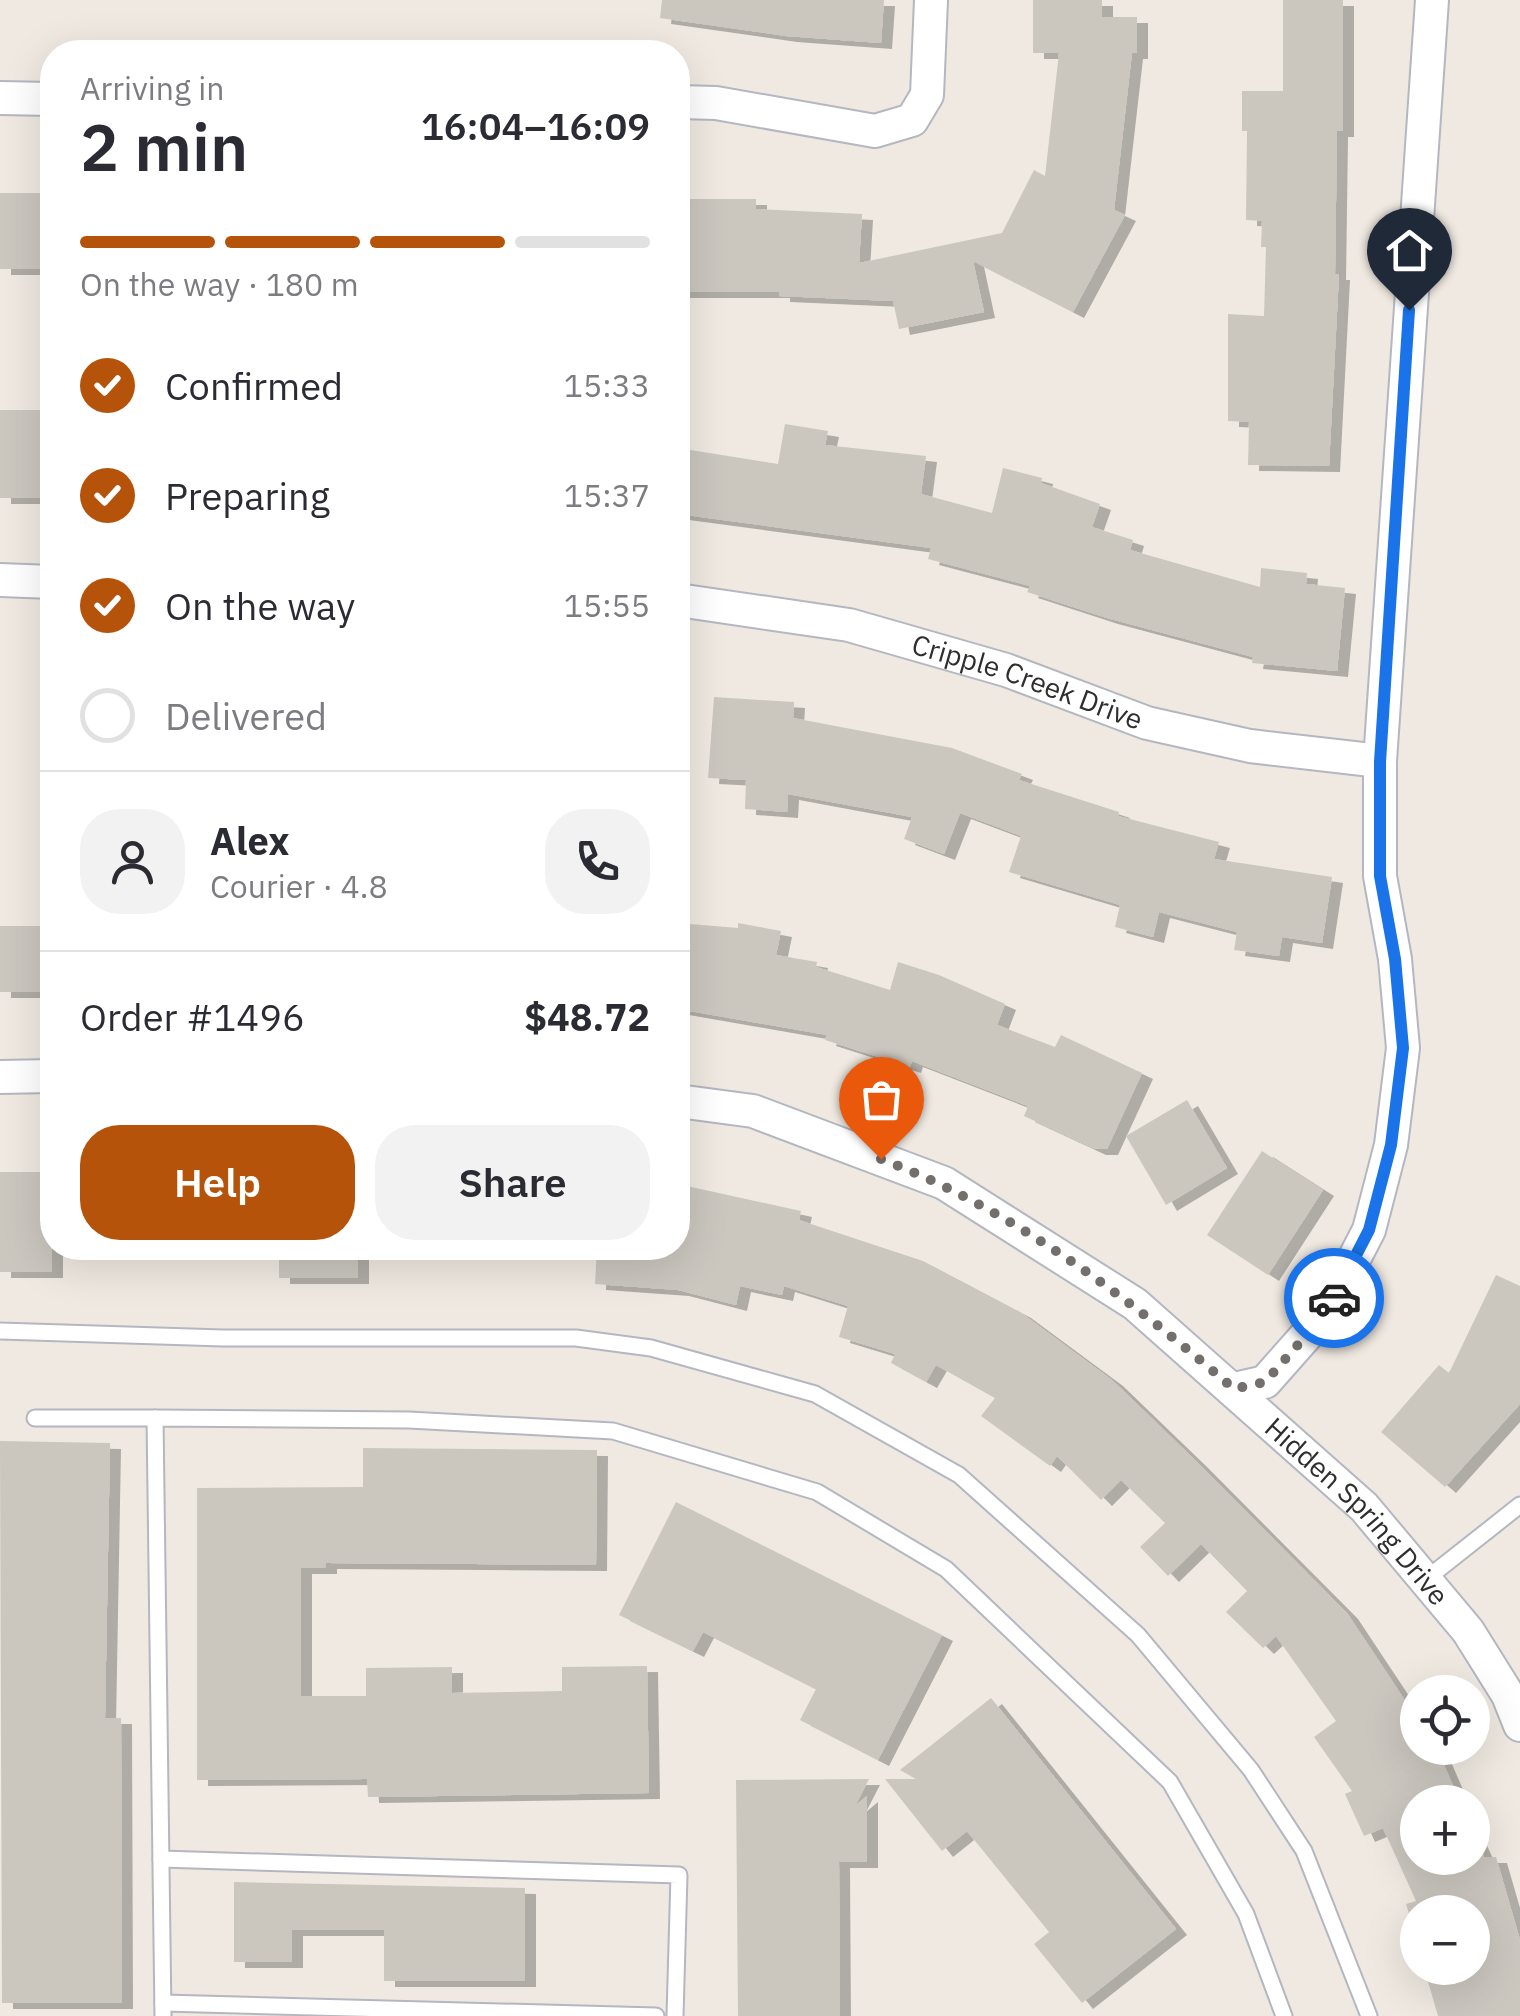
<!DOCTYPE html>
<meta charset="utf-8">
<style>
:root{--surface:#fff;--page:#f2f2f3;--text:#2b2b33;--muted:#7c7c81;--line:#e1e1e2;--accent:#b45309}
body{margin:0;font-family:"IBM Plex Sans",sans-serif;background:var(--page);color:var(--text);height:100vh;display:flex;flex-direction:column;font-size:38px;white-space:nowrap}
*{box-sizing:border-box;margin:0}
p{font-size:32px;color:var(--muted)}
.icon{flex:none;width:55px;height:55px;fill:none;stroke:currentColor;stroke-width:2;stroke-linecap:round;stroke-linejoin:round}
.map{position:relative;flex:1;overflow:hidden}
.details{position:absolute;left:40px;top:40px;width:650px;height:1220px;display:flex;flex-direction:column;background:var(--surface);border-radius:40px;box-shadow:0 10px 40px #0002}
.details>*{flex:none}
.buttons{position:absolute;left:1400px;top:1675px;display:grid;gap:20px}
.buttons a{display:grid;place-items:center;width:90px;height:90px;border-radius:50%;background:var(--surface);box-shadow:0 10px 40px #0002;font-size:50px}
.pin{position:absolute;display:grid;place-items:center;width:85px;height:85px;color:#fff;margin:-102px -42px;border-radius:50% 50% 50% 0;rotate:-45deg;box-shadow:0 0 10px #0007}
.pin .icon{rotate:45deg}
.courier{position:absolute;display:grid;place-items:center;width:100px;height:100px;margin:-50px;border:8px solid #1a73e8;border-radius:50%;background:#fff;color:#222;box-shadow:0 2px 12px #0007}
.head em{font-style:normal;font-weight:600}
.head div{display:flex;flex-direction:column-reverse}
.head{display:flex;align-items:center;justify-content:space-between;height:170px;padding:0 40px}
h1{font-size:65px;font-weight:600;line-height:75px}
.bar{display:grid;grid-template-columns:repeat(4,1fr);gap:15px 10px;align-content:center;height:120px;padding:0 40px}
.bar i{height:12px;border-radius:8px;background:var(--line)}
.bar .active{background:var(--accent)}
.bar p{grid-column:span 4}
.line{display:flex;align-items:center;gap:25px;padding:0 40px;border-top:2px solid var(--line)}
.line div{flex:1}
.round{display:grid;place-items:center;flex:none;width:105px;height:105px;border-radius:40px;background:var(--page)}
ol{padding:0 40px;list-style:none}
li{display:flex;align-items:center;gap:30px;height:110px}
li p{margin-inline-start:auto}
li .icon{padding:10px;border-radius:50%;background:var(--accent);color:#fff;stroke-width:4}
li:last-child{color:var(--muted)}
li i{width:55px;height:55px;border:5px solid var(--line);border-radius:50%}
.primary-button{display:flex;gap:20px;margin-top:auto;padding:20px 40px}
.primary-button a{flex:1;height:115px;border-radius:40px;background:var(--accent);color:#fff;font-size:40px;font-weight:600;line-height:115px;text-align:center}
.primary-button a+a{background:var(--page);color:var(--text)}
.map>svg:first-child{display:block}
</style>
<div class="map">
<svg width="1520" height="2016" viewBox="0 0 1520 2016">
<defs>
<filter id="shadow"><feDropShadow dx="11" dy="6" stdDeviation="0" flood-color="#0004"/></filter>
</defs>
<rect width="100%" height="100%" fill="#efe9e1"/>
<g fill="#cbc7bf" filter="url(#shadow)">
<path d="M 662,0 L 884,0 L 881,43 L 786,36 L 660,18 Z"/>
<path d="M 1033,0 L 1102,0 L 1102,17 L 1137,17 L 1137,53 L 1132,53 L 1114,210 L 1125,215 L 1073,312 L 973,261 L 984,312 L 899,329 L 893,301 L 779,296 L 779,292 L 678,292 L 678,199 L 756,199 L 756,209 L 862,214 L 859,263 L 1002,233 L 1034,170 L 1045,176 L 1059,53 L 1033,53 Z"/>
<path d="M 1283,0 L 1343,0 L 1343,131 L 1337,131 L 1335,274 L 1339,274 L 1329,466 L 1248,465 L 1249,422 L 1228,421 L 1228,314 L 1264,316 L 1266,247 L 1261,247 L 1262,221 L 1246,220 L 1247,131 L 1242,131 L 1242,91 L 1283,91 Z"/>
<rect x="0" y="193" width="52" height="76"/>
<rect x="0" y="410" width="52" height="88"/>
<path d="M 785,424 L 828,431 L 825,445 L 926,456 L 921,494 L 992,513 L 1003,468 L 1042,478 L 1041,483 L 1100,504 L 1092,527 L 1133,540 L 1130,550 L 1260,587 L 1261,568 L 1307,573 L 1306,584 L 1345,588 L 1337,671 L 1252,663 L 1253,657 L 1107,618 L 1027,592 L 1030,586 L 928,559 L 931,548 L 678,514 L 678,448 L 778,464 Z"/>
<path d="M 714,697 L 794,702 L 793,718 L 952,748 L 1022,774 L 1019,780 L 1119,812 L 1118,816 L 1219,842 L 1214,859 L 1332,877 L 1322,943 L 1282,937 L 1279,956 L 1234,950 L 1237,932 L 1159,912 L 1153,937 L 1115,927 L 1120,905 L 1009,872 L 1021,836 L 960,813 L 944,854 L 904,839 L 912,817 L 788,794 L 787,812 L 745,809 L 746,780 L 708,778 Z"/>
<path d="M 678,923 L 738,928 L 738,923 L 781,931 L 776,955 L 817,962 L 816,967 L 890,990 L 898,962 L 939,975 L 1005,1004 L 997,1025 L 1055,1047 L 1061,1035 L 1142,1073 L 1107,1149 L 1095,1149 L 1024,1116 L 1028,1106 L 912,1061 L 910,1067 L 825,1040 L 827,1035 L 678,1009 Z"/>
<rect x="0" y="926" width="52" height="66"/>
<path d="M 1187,1100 L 1227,1168 L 1166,1205 L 1126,1136 Z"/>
<path d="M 1262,1151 L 1323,1190 L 1268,1275 L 1207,1235 Z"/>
<rect x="0" y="1172" width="52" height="100"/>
<path d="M 678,1184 L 801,1211 L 799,1220 L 923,1261 L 1020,1312 L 1112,1380 L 1196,1461 L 1347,1613 L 1418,1720 L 1418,1748 L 1437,1749 L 1460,1802 L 1418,1802 L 1418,1858 L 1472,1858 L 1472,1831 L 1484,1857 L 1496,1857 L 1520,1940 L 1520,2016 L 1438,2016 L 1424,1968 L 1472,1968 L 1472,1912 L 1418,1912 L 1418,1943 L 1406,1904 L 1416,1901 L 1383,1828 L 1364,1836 L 1345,1794 L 1352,1791 L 1314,1737 L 1336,1721 L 1276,1636 L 1263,1648 L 1226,1612 L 1247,1591 L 1201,1544 L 1168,1576 L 1140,1547 L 1165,1523 L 1121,1480 L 1101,1500 L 1057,1456 L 1050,1466 L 981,1416 L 995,1398 L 936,1365 L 926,1382 L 891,1363 L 895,1354 L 839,1337 L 848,1306 L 784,1286 L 782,1295 L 740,1286 L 736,1305 L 678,1290 L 595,1284 L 597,1248 L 678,1248 Z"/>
<rect x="279" y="1248" width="79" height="30"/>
<path d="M 1496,1275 L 1520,1286 L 1520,1404 L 1445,1487 L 1381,1432 L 1439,1365 L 1449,1373 Z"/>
<path d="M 0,1441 L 110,1443 L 105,1718 L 121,1718 L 122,2003 L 2,2003 Z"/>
<path d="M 363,1448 L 597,1450 L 596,1565 L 326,1563 L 326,1568 L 301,1568 L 301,1696 L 366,1696 L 366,1668 L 452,1667 L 452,1693 L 562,1691 L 562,1667 L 647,1666 L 649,1793 L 368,1797 L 367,1779 L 197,1780 L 197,1488 L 363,1487 Z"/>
<path d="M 676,1502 L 942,1635 L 878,1760 L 800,1720 L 816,1689 L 703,1632 L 693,1651 L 619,1615 Z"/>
<path d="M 991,1698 L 1176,1929 L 1082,2003 L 1034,1944 L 1049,1932 L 967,1831 L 942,1851 L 885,1779 L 916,1779 L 900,1770 Z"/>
<path d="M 869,1779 L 855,1806 L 867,1796 L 867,1862 L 839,1862 L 840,2016 L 738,2016 L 736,1780 Z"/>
<path d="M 234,1882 L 525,1888 L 525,1981 L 384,1981 L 384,1930 L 292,1930 L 292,1962 L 234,1962 Z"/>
</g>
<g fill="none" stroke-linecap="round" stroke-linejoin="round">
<defs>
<g id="service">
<path d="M 0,1331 L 223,1338 L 576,1338 L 651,1348 L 815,1394 L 959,1475 L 1138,1635 L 1251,1770 L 1304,1851 L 1369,2016"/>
<path d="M 35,1418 L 155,1418"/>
<path d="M 1425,1580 L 1520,1505"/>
<path d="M 161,1859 L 679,1875 L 675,2016"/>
<path d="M 163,2003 L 656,2016"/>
<path d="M 163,2016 L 155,1418 L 409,1420 L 613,1431 L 817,1492 L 946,1569 L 1170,1782 L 1246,1914 L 1284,2016"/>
</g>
<g id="minor">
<path d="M 0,98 L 52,99"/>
<path d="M 678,102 L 716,103 L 875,131 L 912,120 L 927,95 L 931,0"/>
<path d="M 0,580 L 52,582"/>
<path id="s1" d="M 678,600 L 849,625 L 1006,670 L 1147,723 L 1250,746 L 1380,761"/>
<path d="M 0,1077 L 52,1076"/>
<path id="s2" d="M 678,1101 L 753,1111 L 944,1183 L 1135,1304 L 1364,1507 L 1468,1631 L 1508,1695 L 1520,1725"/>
<path d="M 1234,1389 L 1265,1382 L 1326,1313 L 1369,1230 L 1391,1145 L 1403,1048 L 1395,959 L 1380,876 L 1380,761 L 1432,0"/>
</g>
</defs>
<use href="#service" stroke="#b4b7c1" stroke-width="19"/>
<use href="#minor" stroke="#b4b7c1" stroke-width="36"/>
<use href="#service" stroke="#fff" stroke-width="15"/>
<use href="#minor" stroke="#fff" stroke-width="32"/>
</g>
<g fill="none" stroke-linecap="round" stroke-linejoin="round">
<path stroke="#726f6d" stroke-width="10" stroke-dasharray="0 18" d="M 881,1159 C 1012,1209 1129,1298 1234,1389 L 1265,1382 L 1326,1313 L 1334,1298"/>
<path stroke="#1a73e8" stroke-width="12" d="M 1334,1298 L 1369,1230 L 1391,1145 L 1403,1048 L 1395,959 L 1380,876 L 1380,762 L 1409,310"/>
</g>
<g text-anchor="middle" stroke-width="10" stroke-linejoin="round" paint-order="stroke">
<g font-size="28" fill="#2e2e2e" stroke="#fff">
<text dy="10" stroke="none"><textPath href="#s1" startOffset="360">Cripple Creek Drive</textPath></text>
<text dy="10" stroke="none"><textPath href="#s2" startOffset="810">Hidden Spring Drive</textPath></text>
</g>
</g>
</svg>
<div class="buttons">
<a><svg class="icon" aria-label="locate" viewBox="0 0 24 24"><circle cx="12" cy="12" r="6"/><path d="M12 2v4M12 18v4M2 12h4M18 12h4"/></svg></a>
<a>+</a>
<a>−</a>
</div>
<div class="pin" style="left:881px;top:1159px;background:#ea580c"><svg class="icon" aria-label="bag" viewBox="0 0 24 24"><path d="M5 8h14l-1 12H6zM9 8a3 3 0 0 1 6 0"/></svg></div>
<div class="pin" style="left:1409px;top:310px;background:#1f2937"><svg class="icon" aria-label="home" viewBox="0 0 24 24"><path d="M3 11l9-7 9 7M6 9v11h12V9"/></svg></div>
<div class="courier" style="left:1334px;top:1298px"><svg class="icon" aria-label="car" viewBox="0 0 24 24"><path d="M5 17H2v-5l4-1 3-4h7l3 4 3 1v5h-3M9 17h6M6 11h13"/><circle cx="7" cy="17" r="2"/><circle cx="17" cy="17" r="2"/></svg></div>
<section class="details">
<div class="head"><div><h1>2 min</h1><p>Arriving in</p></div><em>16:04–16:09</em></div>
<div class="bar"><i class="active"></i><i class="active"></i><i class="active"></i><i></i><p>On the way · 180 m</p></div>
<ol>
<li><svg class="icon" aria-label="check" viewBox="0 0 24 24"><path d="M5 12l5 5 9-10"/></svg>Confirmed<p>15:33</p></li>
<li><svg class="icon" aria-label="check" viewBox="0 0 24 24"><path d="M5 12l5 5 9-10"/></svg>Preparing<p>15:37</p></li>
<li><svg class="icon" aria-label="check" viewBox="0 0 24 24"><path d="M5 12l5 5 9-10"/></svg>On the way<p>15:55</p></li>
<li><i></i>Delivered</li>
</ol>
<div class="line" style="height:180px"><a class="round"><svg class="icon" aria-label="person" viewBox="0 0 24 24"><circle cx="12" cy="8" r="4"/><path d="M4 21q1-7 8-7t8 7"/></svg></a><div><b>Alex</b><p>Courier · 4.8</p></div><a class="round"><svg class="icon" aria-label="phone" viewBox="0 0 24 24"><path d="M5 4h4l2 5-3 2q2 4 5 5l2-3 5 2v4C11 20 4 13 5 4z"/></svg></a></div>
<div class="line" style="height:130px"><div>Order #1496</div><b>$48.72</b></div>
<div class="primary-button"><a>Help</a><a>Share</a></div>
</section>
</div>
